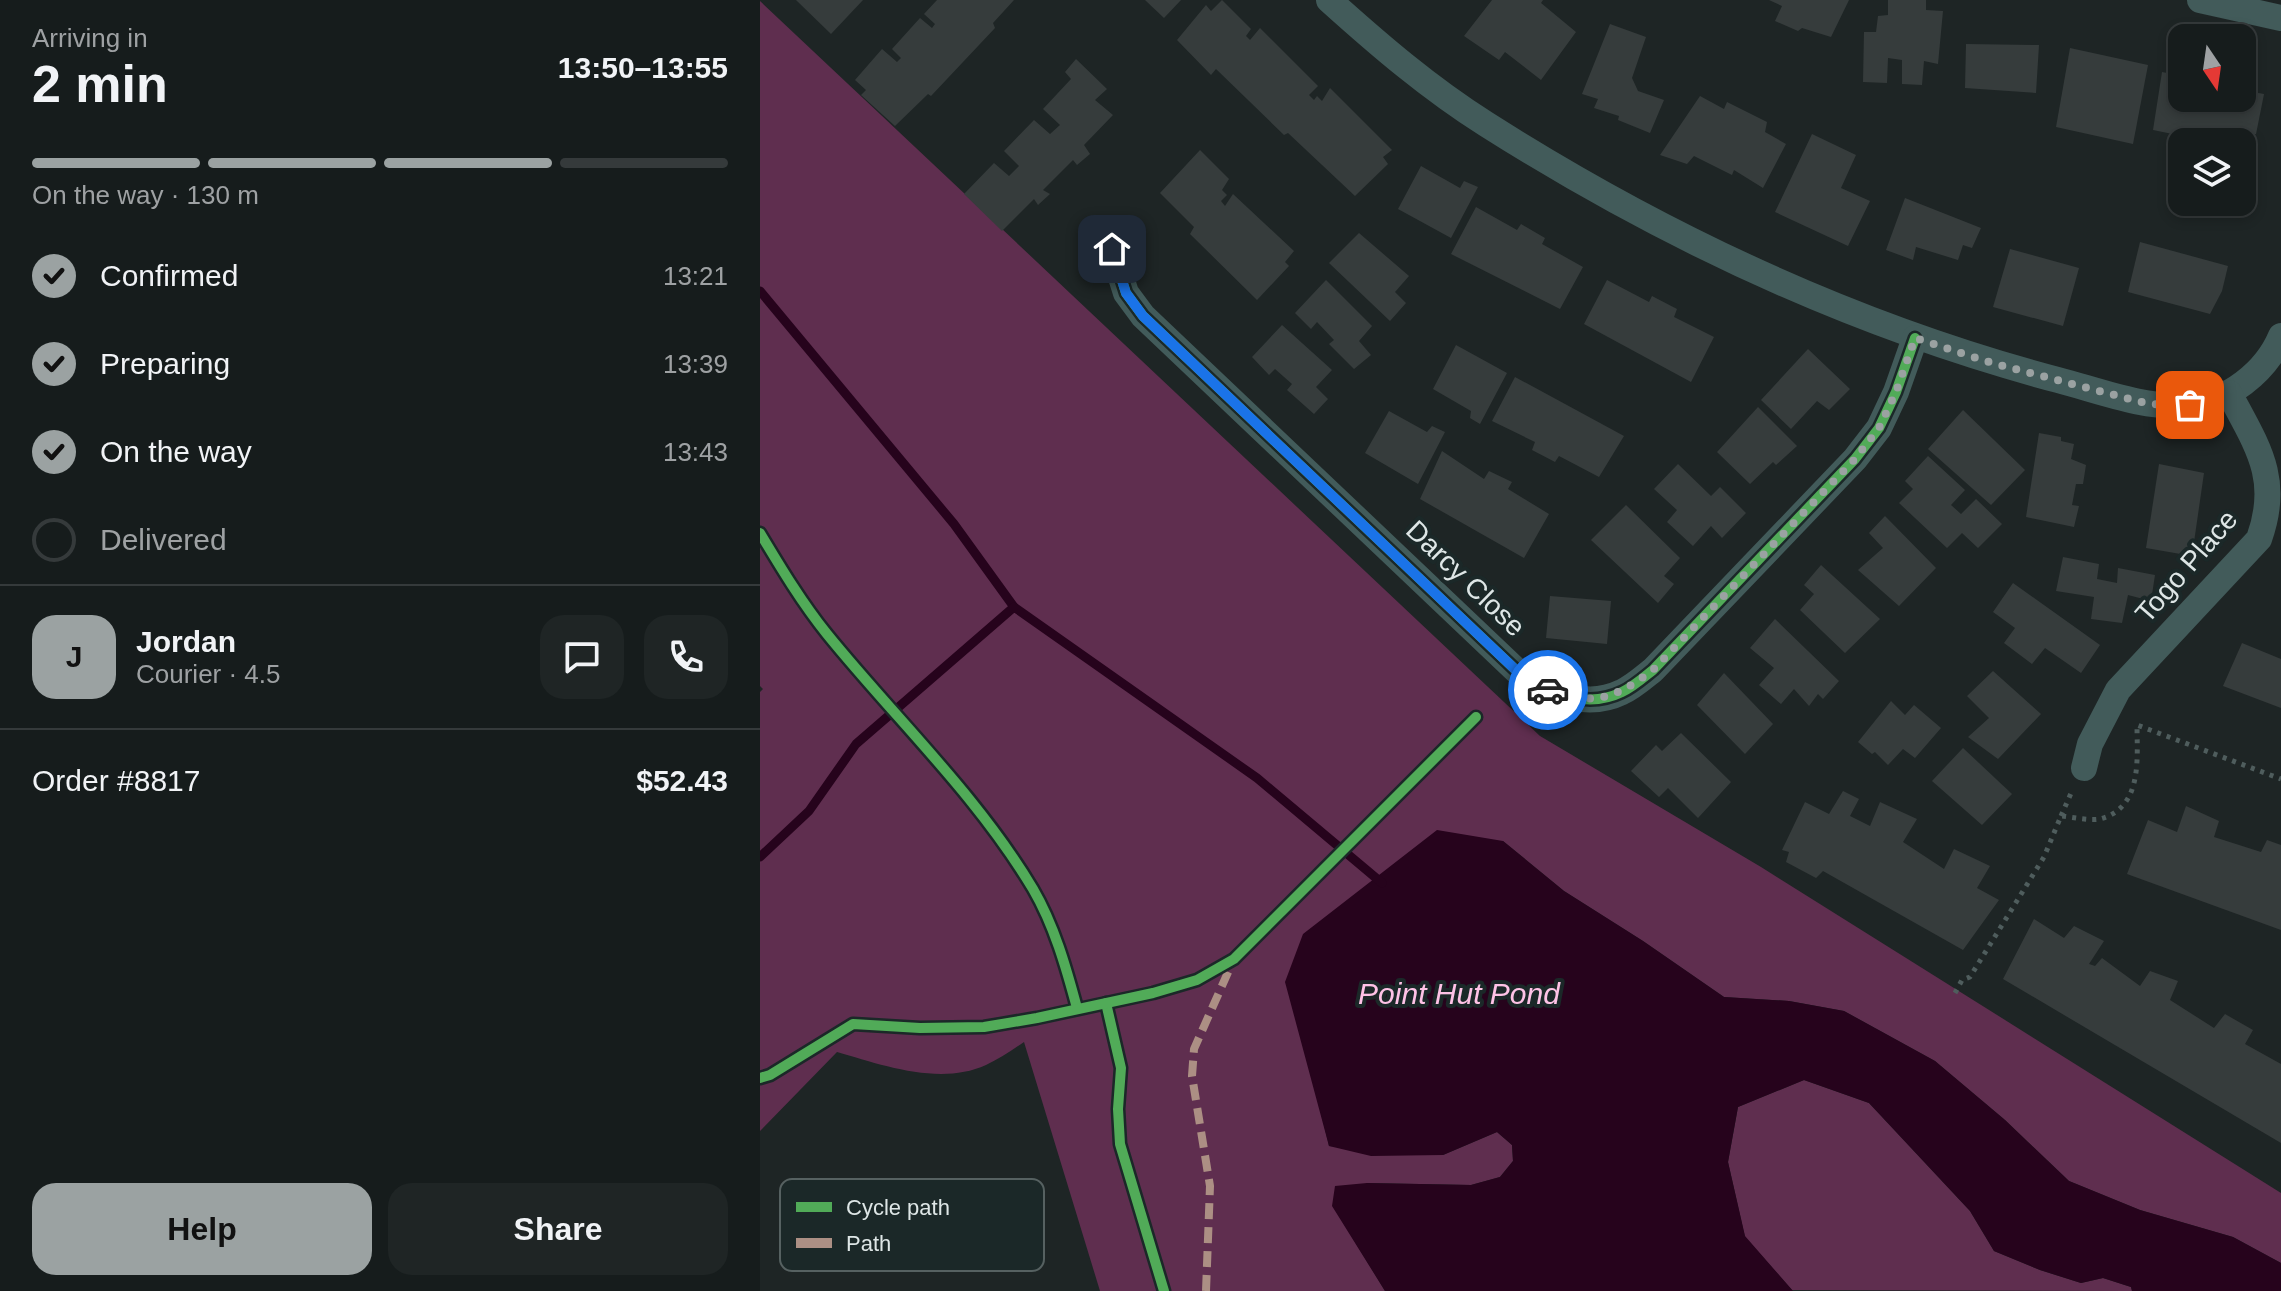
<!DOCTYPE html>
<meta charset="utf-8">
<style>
:root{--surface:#161c1c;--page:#1f2525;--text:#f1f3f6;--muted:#9ea1a3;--line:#353a3b;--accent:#9ba2a2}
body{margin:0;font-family:Helvetica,sans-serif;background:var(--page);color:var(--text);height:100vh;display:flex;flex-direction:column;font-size:30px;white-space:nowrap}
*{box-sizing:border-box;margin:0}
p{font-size:26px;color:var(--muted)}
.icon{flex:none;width:44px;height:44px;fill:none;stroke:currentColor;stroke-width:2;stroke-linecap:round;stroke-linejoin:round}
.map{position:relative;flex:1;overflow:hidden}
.details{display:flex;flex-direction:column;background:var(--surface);width:760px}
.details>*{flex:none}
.needle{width:52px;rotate:167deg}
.buttons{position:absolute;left:1408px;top:24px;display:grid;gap:16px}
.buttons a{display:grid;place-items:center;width:88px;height:88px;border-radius:16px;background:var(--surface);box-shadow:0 4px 12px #0003,0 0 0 2px var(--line);font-size:40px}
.pin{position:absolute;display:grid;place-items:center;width:68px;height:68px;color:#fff;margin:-34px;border-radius:16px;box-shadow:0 4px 12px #0006}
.courier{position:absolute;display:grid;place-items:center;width:80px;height:80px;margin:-40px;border:6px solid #1a73e8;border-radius:50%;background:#fff;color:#222;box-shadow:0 2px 10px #0007}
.overview em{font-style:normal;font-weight:700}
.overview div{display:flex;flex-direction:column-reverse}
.overview{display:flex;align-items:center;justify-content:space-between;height:136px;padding:0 32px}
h1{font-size:52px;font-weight:700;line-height:60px}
.bar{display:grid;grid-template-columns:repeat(4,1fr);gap:12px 8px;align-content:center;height:96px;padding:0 32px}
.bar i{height:10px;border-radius:6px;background:var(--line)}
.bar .active{background:var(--accent)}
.bar p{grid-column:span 4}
.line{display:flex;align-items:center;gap:20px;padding:0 32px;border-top:2px solid var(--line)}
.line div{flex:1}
.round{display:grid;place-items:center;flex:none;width:84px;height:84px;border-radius:24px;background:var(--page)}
ol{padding:0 32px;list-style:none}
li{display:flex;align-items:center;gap:24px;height:88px}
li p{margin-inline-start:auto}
li .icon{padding:8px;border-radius:50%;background:var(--accent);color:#111;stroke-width:4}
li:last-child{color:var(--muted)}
li i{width:44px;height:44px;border:4px solid var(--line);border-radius:50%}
.button{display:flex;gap:16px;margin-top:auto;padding:16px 32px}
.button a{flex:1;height:92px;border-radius:24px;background:var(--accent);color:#111;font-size:32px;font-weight:700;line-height:92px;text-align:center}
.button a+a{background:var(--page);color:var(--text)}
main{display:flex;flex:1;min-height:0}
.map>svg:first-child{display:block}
</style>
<main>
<section class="details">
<div class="overview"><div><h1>2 min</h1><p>Arriving in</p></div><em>13:50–13:55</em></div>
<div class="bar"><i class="active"></i><i class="active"></i><i class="active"></i><i></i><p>On the way · 130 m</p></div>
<ol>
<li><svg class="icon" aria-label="check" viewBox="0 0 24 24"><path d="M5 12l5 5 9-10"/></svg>Confirmed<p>13:21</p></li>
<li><svg class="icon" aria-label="check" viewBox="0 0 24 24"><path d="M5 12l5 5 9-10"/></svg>Preparing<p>13:39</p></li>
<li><svg class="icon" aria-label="check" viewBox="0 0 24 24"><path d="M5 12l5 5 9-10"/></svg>On the way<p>13:43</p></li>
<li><i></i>Delivered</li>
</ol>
<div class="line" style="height:144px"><b class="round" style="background:var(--accent);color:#111">J</b><div><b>Jordan</b><p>Courier · 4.5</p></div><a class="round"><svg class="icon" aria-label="chat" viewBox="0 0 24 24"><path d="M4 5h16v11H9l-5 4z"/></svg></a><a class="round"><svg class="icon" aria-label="phone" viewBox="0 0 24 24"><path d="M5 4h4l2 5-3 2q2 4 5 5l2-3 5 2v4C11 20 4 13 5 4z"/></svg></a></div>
<div class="line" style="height:104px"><div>Order #8817</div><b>$52.43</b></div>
<div class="button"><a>Help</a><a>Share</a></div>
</section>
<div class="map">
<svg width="1521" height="1291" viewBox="0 0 1521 1291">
<rect width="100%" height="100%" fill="#1e2525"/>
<g fill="#5f2e4f">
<path d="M 0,1 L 780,736 L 1001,867 L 1521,1193 L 1521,1263 L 1473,1237 L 1380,1210 L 1309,1181 L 1245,1120 L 1175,1061 L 1084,1011 L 1029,1001 L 964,997 L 883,941 L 804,891 L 743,841 L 555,1088 L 569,1146 L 683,1155 L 737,1132 L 752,1145 L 753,1161 L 740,1177 L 711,1185 L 607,1183 L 573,1206 L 625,1291 L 340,1291 L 264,1042 C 252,1050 239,1059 226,1065 C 180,1086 122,1065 77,1052 L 0,1131 L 0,692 L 3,689 L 0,686 Z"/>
<path d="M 1044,1080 L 1109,1103 L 1210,1211 L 1234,1251 L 1280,1270 L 1321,1283 L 1343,1278 L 1371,1287 L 1372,1291 L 1032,1290 L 985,1237 L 968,1162 L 978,1107 Z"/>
</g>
<path fill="#26031c" d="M 677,830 L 743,841 L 804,891 L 883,941 L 964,997 L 1029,1001 L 1084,1011 L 1175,1061 L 1245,1120 L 1309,1181 L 1380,1210 L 1473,1237 L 1521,1263 L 1521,1291 L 1372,1291 L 1371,1287 L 1343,1278 L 1321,1283 L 1280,1270 L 1234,1251 L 1210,1211 L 1109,1103 L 1044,1080 L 978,1107 L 968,1162 L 985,1236 L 1033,1291 L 625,1291 L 572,1206 L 575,1186 L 607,1183 L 711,1185 L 740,1177 L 753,1161 L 752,1145 L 737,1132 L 683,1155 L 611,1156 L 569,1146 L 525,982 L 543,934 Z"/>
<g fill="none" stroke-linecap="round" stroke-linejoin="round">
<g stroke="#26031c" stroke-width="9">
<path d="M 0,291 L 194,524 L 254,607"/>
<path d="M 0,857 L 49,811 L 96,744 L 254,607 L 497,778 L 622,883"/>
</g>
</g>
<g fill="#363c3c">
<path d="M 36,0 L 103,0 L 71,34 Z"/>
<path d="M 177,0 L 254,0 L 233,23 L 235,28 L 171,96 L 168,94 L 135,126 L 101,95 L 106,90 L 95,80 L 122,49 L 137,62 L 141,58 L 132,49 L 160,18 L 172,28 L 175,24 L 164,14 Z"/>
<path d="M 385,0 L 421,0 L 404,18 Z"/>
<path d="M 462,0 L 491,29 L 486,36 L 490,40 L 500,28 L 558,86 L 549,95 L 554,100 L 557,96 L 562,101 L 570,88 L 632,150 L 623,157 L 628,164 L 595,196 L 528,133 L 524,135 L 456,69 L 451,75 L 417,40 L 446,5 L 451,11 Z"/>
<path d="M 732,0 L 783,0 L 781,3 L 816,32 L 781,80 L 745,52 L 739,60 L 704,36 Z"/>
<path d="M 1009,0 L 1089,0 L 1071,37 L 1042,28 L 1038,31 L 1015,21 L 1022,6 Z"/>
<path d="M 1128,0 L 1166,0 L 1166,10 L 1183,11 L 1178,64 L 1164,61 L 1162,85 L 1142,84 L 1142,60 L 1128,58 L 1127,83 L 1103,82 L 1104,32 L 1116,32 L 1118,16 L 1128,15 Z"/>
<path d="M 850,24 L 886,37 L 872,78 L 878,91 L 904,100 L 890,133 L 858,120 L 859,116 L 834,108 L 838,99 L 822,94 Z"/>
<path d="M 1206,44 L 1279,45 L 1276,93 L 1205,88 Z"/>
<path d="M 1310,48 L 1388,65 L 1373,144 L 1296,127 Z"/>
<path d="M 316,59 L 347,89 L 335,100 L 353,115 L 324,145 L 330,154 L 317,165 L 313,160 L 283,190 L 290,194 L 278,205 L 274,199 L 242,231 L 204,194 L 234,163 L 249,176 L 259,166 L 244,151 L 274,120 L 290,134 L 300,125 L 283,109 L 311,79 L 305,72 Z"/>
<path d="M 1402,72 L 1422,76 L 1422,98 L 1482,98 L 1482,90 L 1504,94 L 1496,134 L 1484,135 L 1482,142 L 1452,142 L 1393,130 Z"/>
<path d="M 940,96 L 964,109 L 967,102 L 1007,122 L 1005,132 L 1026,144 L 1003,188 L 974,170 L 972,175 L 934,156 L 927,164 L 900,155 Z"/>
<path d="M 1052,134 L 1096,155 L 1081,188 L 1110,201 L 1088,246 L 1015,212 Z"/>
<path d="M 440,150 L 469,179 L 462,190 L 467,195 L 461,201 L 465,206 L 473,194 L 534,251 L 525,262 L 529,266 L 497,300 L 430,234 L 434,227 L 400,193 Z"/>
<path d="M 661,166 L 700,188 L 704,181 L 718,187 L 691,238 L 638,209 Z"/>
<path d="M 1145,198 L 1221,228 L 1212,248 L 1203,245 L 1198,260 L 1156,247 L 1153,260 L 1126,250 Z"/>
<path d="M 716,207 L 757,230 L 761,224 L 785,238 L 782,244 L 823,267 L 800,309 L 691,254 Z"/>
<path d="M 599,233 L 649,276 L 635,292 L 646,303 L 630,321 L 569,263 Z"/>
<path d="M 1380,242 L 1468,266 L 1462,291 L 1450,314 L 1368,292 Z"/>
<path d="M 1250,249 L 1319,268 L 1303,326 L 1233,307 Z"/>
<path d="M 566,280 L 612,326 L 599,341 L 611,355 L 594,369 L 569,344 L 574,340 L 557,322 L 551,329 L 535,313 Z"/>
<path d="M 847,280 L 889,302 L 892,296 L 917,309 L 914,317 L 954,337 L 931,382 L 824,324 Z"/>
<path d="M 522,325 L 572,370 L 556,387 L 568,399 L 554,414 L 527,390 L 532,384 L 515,369 L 509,375 L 492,357 Z"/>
<path d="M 696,345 L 747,373 L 720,424 L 710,418 L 711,411 L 673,389 Z"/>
<path d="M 1048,349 L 1090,389 L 1069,410 L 1057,401 L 1031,429 L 1001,400 Z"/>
<path d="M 755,377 L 864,436 L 839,477 L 799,456 L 795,462 L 772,450 L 775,442 L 732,421 Z"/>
<path d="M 998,407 L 1037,446 L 1016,465 L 1013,462 L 990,484 L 957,452 Z"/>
<path d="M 1203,410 L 1265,470 L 1231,505 L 1168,449 Z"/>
<path d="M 629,411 L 667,432 L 672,426 L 685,432 L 658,484 L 605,453 Z"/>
<path d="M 1279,433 L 1301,437 L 1301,441 L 1314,444 L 1311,459 L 1326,465 L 1323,484 L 1316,484 L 1312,505 L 1319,506 L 1314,527 L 1266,517 Z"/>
<path d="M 682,451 L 724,479 L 729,471 L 752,482 L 748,489 L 789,514 L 764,558 L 660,499 Z"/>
<path d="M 1168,456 L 1205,490 L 1191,505 L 1201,514 L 1216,499 L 1242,524 L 1218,548 L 1202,533 L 1187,548 L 1139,503 L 1153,489 L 1145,481 Z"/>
<path d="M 918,464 L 951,496 L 960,487 L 986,513 L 962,538 L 951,526 L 933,546 L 907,522 L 917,510 L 894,489 Z"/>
<path d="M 1399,464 L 1444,473 L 1432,556 L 1386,548 Z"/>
<path d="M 866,505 L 920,558 L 904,576 L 914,584 L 898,603 L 831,540 Z"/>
<path d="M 1125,516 L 1176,568 L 1139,606 L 1098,570 L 1123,548 L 1109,533 Z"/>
<path d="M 1303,557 L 1339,564 L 1337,579 L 1357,583 L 1358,568 L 1395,575 L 1391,601 L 1368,595 L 1362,623 L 1331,619 L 1334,597 L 1296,591 Z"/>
<path d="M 1061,565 L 1120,619 L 1085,653 L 1040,610 L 1054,594 L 1044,585 Z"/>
<path d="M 1253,583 L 1340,645 L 1321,673 L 1285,648 L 1272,664 L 1244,643 L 1255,628 L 1233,612 Z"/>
<path d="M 790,596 L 851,601 L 847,644 L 786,638 Z"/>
<path d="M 1015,619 L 1079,681 L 1063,699 L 1058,694 L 1049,706 L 1034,689 L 1021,704 L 999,685 L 1014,668 L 990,648 Z"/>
<path d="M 1482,643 L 1521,659 L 1521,708 L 1463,686 Z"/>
<path d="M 1233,671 L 1281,714 L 1238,759 L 1208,737 L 1229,718 L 1207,696 Z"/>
<path d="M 964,673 L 1013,724 L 985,754 L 937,705 Z"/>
<path d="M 1131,701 L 1145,715 L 1154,705 L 1181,728 L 1155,758 L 1143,749 L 1128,765 L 1115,752 L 1112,754 L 1098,742 Z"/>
<path d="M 921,733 L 971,782 L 938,818 L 908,788 L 899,797 L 871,771 L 896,745 L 902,751 Z"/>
<path d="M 1203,748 L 1252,794 L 1222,825 L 1172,781 Z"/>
<path d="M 1083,791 L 1099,799 L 1090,816 L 1110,826 L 1120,802 L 1157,819 L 1143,842 L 1184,869 L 1194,849 L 1230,866 L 1217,888 L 1239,900 L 1203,950 L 1063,871 L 1056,878 L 1026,862 L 1029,852 L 1022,850 L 1045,802 L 1069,814 Z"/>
<path d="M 1426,806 L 1459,821 L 1454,837 L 1501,852 L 1507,840 L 1521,845 L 1521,930 L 1367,874 L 1388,820 L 1417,832 Z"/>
<path d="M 1274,919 L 1304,938 L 1314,926 L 1344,941 L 1329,964 L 1335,966 L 1342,958 L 1380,986 L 1390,971 L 1418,981 L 1410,1000 L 1454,1028 L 1465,1014 L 1493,1030 L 1485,1044 L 1521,1064 L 1521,1143 L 1243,979 Z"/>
</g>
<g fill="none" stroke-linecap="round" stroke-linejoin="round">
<g stroke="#4f5d5d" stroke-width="5" stroke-dasharray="4 6" stroke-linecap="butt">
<path d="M 0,547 L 6,544"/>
<path d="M 1301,816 L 1312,791"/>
<path d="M 1195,993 L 1202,980 L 1210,977 L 1284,857 L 1301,816 C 1312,817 1329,821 1340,819 C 1383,808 1377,758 1377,725 L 1521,779"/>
</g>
<g stroke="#425b5a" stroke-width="26">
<path d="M 569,0 C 619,45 669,88 726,124 C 904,237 1094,326 1298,380 C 1340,391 1385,409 1428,405 C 1468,402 1506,372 1521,336"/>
<path d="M 1440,0 L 1521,18"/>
<path d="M 352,249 L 366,293 L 383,316 L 760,674 C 791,692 825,710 862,692 C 873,687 883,678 893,670 L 1095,459 L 1119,428 L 1136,392 L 1155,338"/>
<path d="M 1324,768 L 1330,744 L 1358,690 L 1499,539 C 1521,478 1497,446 1469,393"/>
</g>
<path stroke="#ac8f84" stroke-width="8" stroke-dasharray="16 8" stroke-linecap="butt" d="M 446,1291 L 450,1186 L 432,1076 L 434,1049 L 473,961"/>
<defs>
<g id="cycleway">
<path d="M 352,249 L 366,293 L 383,316 L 760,674 C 791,692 825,710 862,692 C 873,687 883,678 893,670 L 1095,459 L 1119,428 L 1136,392 L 1155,338"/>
<path d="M 0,533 C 21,568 42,603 67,634 C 135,718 217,795 273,889 C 294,925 306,967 317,1008"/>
<path d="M 346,1003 L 361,1068 L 358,1109 L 360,1144 L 404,1291"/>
<path d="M 0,1078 L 10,1075 L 93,1024 L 160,1028 L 224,1027 L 277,1018 L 393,993 L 437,980 L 474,959 L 716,717"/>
</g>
</defs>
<use href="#cycleway" stroke="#1b2828" stroke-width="15"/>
<use href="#cycleway" stroke="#51ab58" stroke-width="10"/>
</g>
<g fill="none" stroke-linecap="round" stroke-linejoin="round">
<path stroke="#9ba2a2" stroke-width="8" stroke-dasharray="0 14.4" d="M 788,690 C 795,695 803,695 812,697 C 846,703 866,690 893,670 L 1095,459 L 1119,428 L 1136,392 L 1155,338 L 1232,363 L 1389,404 L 1430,405"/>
<path stroke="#1a73e8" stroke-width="10" d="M 352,249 L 366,293 L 383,316 L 760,674 L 788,690"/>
</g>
<g text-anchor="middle" stroke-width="8" stroke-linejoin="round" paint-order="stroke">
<g font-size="28" fill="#dee6e6" stroke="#1b2828">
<text transform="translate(1426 566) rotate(-49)" y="10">Togo Place</text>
<text transform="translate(706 578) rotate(44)" y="10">Darcy Close</text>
</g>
<g font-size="30" font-style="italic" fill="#fec2e6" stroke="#1b2828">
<text x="699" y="1004">Point Hut Pond</text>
</g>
</g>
<rect x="20" y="1179" width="264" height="92" rx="12" fill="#1b2828" stroke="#566161" stroke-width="2"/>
<rect x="36" y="1202" width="36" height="10" fill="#51ab58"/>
<rect x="36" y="1238" width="36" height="10" fill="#ac8f84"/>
<g font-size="22" fill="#dee6e6">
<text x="86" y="1215">Cycle path</text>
<text x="86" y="1251">Path</text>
</g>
</svg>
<div class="buttons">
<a><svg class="needle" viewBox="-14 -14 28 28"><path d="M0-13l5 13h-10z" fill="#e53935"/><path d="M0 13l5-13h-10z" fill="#9ea1a3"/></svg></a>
<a><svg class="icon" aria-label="layers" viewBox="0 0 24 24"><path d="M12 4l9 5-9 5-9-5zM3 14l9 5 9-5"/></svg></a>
</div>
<div class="pin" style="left:1430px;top:405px;background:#ea580c"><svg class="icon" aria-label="bag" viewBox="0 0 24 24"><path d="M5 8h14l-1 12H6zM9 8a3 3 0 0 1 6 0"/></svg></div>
<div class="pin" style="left:352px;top:249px;background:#1f2937"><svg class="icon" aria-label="home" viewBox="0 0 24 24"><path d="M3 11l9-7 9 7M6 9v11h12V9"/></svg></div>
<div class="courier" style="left:788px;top:690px"><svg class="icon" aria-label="car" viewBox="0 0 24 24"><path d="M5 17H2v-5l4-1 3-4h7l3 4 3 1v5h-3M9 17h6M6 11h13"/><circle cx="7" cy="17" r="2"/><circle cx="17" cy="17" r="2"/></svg></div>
</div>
</main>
